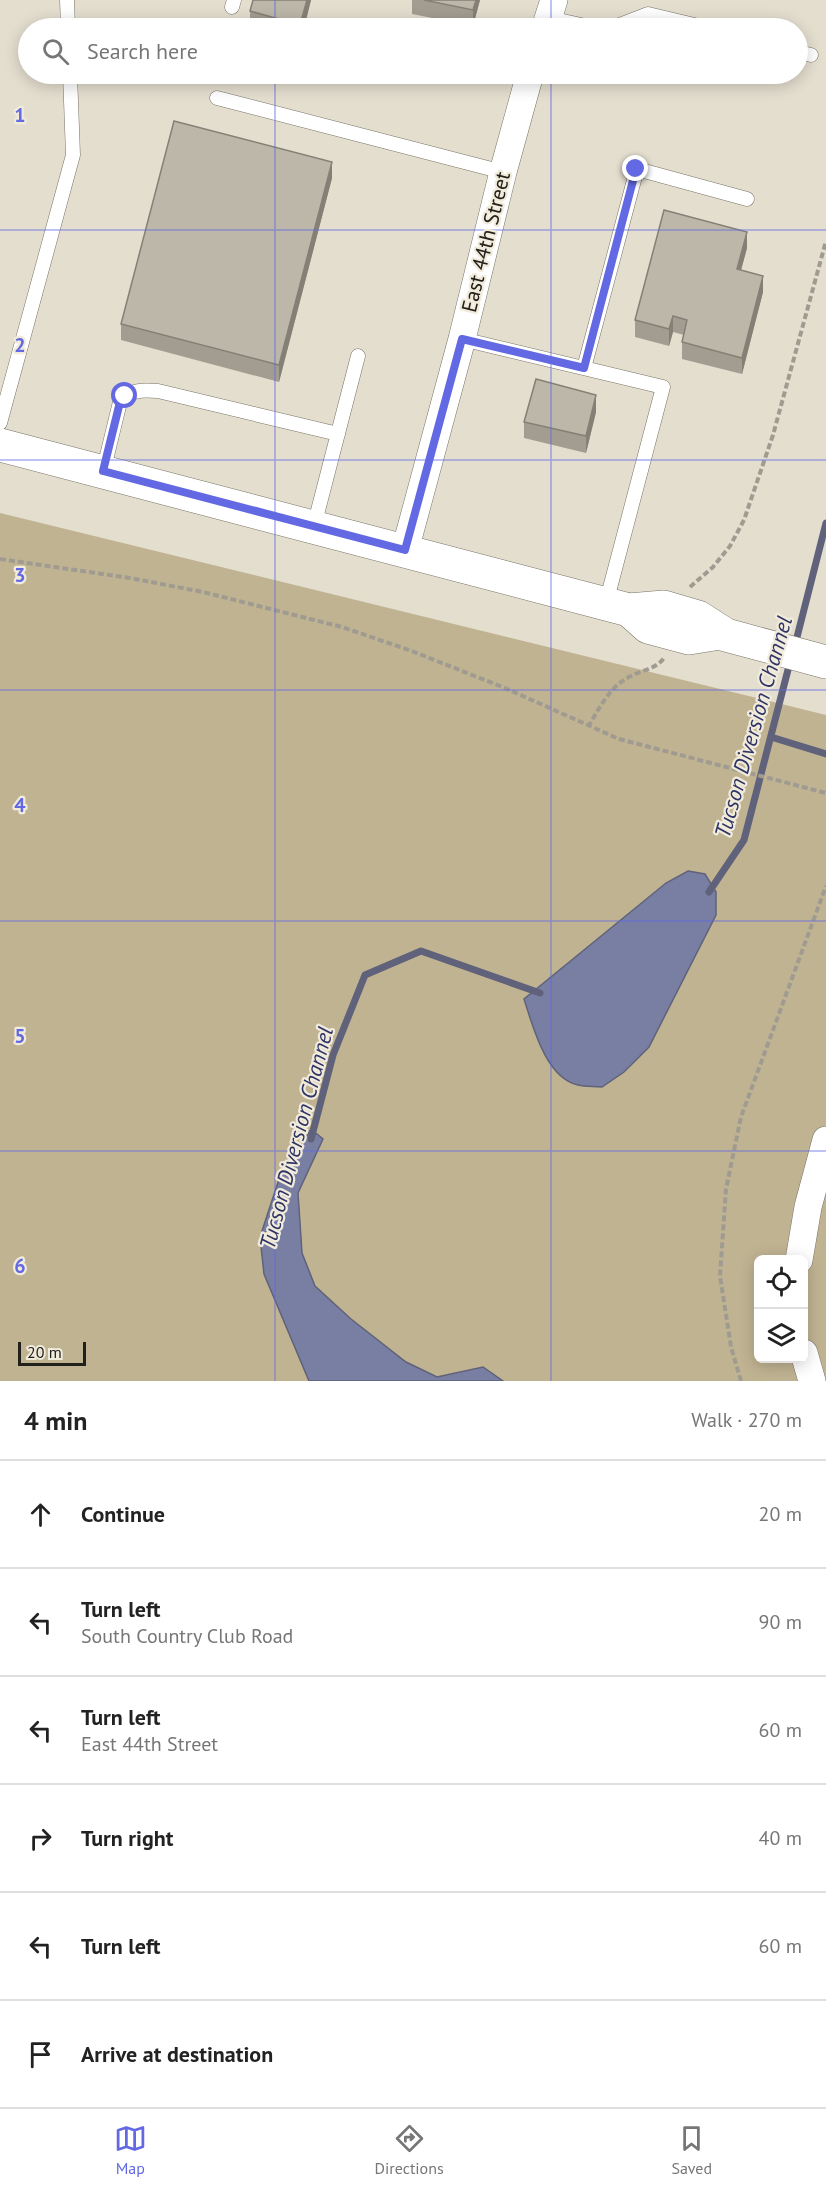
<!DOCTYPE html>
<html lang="en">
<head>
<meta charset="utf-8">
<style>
  body { margin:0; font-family:"PT Sans",sans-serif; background:#f2f2f2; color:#222 }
  .controls { position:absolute; right:18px; bottom:18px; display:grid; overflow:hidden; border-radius:9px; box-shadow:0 3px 15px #0003 }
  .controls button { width:54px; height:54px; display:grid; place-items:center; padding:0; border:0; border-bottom:2px solid #e0e0e0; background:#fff; color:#222; font:30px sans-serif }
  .scale { position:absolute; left:18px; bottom:15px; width:68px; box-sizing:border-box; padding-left:6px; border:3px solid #22201b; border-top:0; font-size:16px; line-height:21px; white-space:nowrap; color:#22201b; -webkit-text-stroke:4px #f1ebdc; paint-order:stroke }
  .stop { position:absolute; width:18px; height:18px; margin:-14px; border:4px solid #6369e2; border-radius:50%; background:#fff }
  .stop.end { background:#6369e2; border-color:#fff; box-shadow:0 2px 6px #0008 }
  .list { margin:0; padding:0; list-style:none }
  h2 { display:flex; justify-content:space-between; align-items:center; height:78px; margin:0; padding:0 24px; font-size:26px }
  h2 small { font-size:20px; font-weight:400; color:#767676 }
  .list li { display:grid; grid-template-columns:39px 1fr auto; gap:18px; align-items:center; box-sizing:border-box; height:108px; padding:0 24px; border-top:2px solid #e0e0e0 }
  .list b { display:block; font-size:22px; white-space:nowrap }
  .list p { margin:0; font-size:20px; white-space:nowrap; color:#767676 }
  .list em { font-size:20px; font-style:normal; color:#767676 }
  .icon { flex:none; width:33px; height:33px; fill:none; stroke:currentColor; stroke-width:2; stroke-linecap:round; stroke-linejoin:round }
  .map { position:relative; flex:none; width:826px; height:1381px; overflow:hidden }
  .search { position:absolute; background:#fff; box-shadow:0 3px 15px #0003; left:18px; right:18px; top:18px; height:66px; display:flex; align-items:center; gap:15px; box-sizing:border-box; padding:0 21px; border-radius:33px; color:#767676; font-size:22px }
  .sheet { height:726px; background:#fff }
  nav { display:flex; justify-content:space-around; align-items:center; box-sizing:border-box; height:84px; border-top:2px solid #e0e0e0; background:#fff; font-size:16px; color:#767676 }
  nav a { display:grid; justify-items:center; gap:3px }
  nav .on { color:#6369e2 }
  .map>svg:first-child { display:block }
  .green { fill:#c0b392; fill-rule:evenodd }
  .water { fill:#797fa3; stroke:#5f627a; stroke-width:1.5 }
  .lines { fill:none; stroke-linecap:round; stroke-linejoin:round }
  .stream { stroke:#5f627a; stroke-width:7 }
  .lane-casing { stroke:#797466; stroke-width:15 }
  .street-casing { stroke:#797466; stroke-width:28 }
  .secondary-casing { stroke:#797466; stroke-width:34 }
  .path { stroke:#a09b90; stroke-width:4; stroke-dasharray:6 3; stroke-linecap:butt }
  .lane { stroke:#fff; stroke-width:14 }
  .street { stroke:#fff; stroke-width:27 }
  .secondary { stroke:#fff; stroke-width:33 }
  .wall { fill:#a29d90 }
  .shaded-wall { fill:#848076 }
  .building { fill:#bcb7a8; stroke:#848076; stroke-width:1.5 }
  .route { stroke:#6369e2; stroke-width:8 }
  .grid { fill:none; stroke:#6369e2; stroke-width:1.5; stroke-opacity:0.55 }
  .labels { text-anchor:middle; stroke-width:4.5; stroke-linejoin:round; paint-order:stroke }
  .street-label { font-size:21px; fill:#22201b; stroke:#f1ebdc }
  .water-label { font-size:22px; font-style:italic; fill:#2f3465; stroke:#f1ebdc }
  .grid-label { font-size:20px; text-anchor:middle; font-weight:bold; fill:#6369e2; stroke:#f1ebdc; stroke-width:4.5; stroke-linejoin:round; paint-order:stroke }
</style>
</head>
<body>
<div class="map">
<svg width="826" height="1381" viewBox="0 0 826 1381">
  <rect width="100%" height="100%" fill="#e4decf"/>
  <path class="green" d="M0,513l826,202v666h-826zM758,1260h46v98h-46z"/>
  <path class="water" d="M688,871l17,3 11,18v23l-67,132 -25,25 -22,15c-8,-1 -16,0 -24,-2 -32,-7 -45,-58 -54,-86l142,-116z
    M311,1129l12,10 -25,54 4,60 13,33 36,33 55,43 31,15 46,-10 20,14h-194l-45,-107 -4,-37 21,-64z"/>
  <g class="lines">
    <path class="stream" d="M795,645l31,-122
      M771,737l55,17
      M709,892l35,-52 46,-178
      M311,1139l22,-84 32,-80 56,-24 119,42"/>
    <g class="lane-casing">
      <path id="lane" d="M67,0l1,28
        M232,7l2,-7
        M549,18l46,10
        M612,28l36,-14 59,14
        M798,52l13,3
        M217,98l286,74
        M462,339l201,48 -57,216
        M584,368l53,-199 110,30
        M0,423l73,-268 -3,-81
        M103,472l17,-70c10,-13 23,-12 38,-11l180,43
        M314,526l44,-170"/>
    </g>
    <g class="street-casing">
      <path id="street" d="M545,28l9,-28
        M405,550l57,-211 41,-167 27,-98
        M799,1260l9,-53 18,-67
        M804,1353l8,28"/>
    </g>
    <g class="secondary-casing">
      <path id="secondary" d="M0,445l629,165 35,-3 34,10 28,18 100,27
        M629,610l19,17 41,11 31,-5"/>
    </g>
    <path class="path" d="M0,559l130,19 73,14 139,35 67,23 96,38 114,51 207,54
      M690,587l23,-20 17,-21 14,-26 29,-85 53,-194
      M588,727c12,-20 22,-41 43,-51 11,-6 25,-7 33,-18
      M741,1381l-10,-34 -11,-71 6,-87 15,-72 85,-231"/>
    <use href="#lane" class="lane"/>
    <use href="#street" class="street"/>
    <use href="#secondary" class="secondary"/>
  </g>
  <path class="wall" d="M253,0h58l-7,28h-54v-17z
    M412,0h68l-7,26 -61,-12z
    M332,178l-53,204 -158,-42v-16z
    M747,248l-6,22 22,22 -21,82 -60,-15v-17l2,-7 -11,-3 -4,14 -34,-9v-17z
    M596,412l-10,41 -62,-15v-16z"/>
  <path class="shaded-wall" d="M307,0h4l-7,28h-4v-3z
    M476,0h4l-7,26v-16z
    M332,162v16l-53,204v-17z
    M747,232v16l-10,37v-16z
    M763,276v16l-21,82v-16z
    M673,316v16l-4,14v-17z
    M596,395v17l-10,41v-17z"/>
  <path class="building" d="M253,0h54l-7,25 -50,-14z
    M424,0h52l-3,10z
    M174,121l158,41 -53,203 -158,-41z
    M664,210l83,22 -10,37 26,7 -21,82 -60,-16 5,-22 -14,-4 -4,13 -34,-9z
    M536,379l60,16 -10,41 -62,-14z"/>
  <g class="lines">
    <path class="route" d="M125,396l-5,6 -17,69 302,79 57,-211 122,29 52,-199"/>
  </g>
  <path class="grid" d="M275,0v28M551,0v28M275,74v1307M551,74v1307M0,230h826M0,460h826M0,690h826M0,921h826M0,1151h826"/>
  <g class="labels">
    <g class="street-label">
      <text transform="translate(486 242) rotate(-76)" y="7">East 44th Street</text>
    </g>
    <g class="water-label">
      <text transform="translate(753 727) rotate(-74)" y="8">Tucson Diversion Channel</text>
      <text transform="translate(296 1138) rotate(-75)" y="8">Tucson Diversion Channel</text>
    </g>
  </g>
  <g class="grid-label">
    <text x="20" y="122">1</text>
    <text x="20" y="352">2</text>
    <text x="20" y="582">3</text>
    <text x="20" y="812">4</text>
    <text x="20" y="1043">5</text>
    <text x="20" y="1273">6</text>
  </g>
</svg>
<div class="controls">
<button><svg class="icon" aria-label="locate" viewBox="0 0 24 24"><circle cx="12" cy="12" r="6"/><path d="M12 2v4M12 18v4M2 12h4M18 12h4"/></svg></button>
<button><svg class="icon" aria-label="layers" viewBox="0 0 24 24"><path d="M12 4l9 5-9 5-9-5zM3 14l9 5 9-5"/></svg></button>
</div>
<div class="scale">20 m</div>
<div class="stop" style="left:125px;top:396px"></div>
<div class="stop end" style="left:636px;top:169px"></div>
<div class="search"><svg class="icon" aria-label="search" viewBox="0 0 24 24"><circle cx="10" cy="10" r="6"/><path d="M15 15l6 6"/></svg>Search here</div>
</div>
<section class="sheet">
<h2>4 min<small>Walk · 270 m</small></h2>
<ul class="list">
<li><svg class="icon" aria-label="ahead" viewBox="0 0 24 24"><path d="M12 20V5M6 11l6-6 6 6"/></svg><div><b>Continue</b></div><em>20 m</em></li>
<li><svg class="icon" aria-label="left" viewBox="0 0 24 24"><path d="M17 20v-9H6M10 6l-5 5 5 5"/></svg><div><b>Turn left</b><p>South Country Club Road</p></div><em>90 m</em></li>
<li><svg class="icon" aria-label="left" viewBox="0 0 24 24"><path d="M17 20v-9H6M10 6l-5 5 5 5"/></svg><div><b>Turn left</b><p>East 44th Street</p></div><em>60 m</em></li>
<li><svg class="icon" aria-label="right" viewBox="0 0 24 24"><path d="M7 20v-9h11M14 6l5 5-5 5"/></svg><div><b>Turn right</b></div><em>40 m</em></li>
<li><svg class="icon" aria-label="left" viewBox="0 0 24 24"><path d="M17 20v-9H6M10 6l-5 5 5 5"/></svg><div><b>Turn left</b></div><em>60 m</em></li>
<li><svg class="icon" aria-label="arrive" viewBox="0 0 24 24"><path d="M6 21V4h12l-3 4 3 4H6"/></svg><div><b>Arrive at destination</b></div></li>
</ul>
</section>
<nav>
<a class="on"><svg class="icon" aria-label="map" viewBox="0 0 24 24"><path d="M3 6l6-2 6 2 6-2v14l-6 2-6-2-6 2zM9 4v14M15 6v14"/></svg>Map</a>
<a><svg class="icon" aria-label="directions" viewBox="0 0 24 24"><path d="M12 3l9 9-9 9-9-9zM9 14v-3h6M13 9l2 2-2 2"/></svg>Directions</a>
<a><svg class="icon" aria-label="saved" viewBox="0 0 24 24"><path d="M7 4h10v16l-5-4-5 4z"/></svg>Saved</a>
</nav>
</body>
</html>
